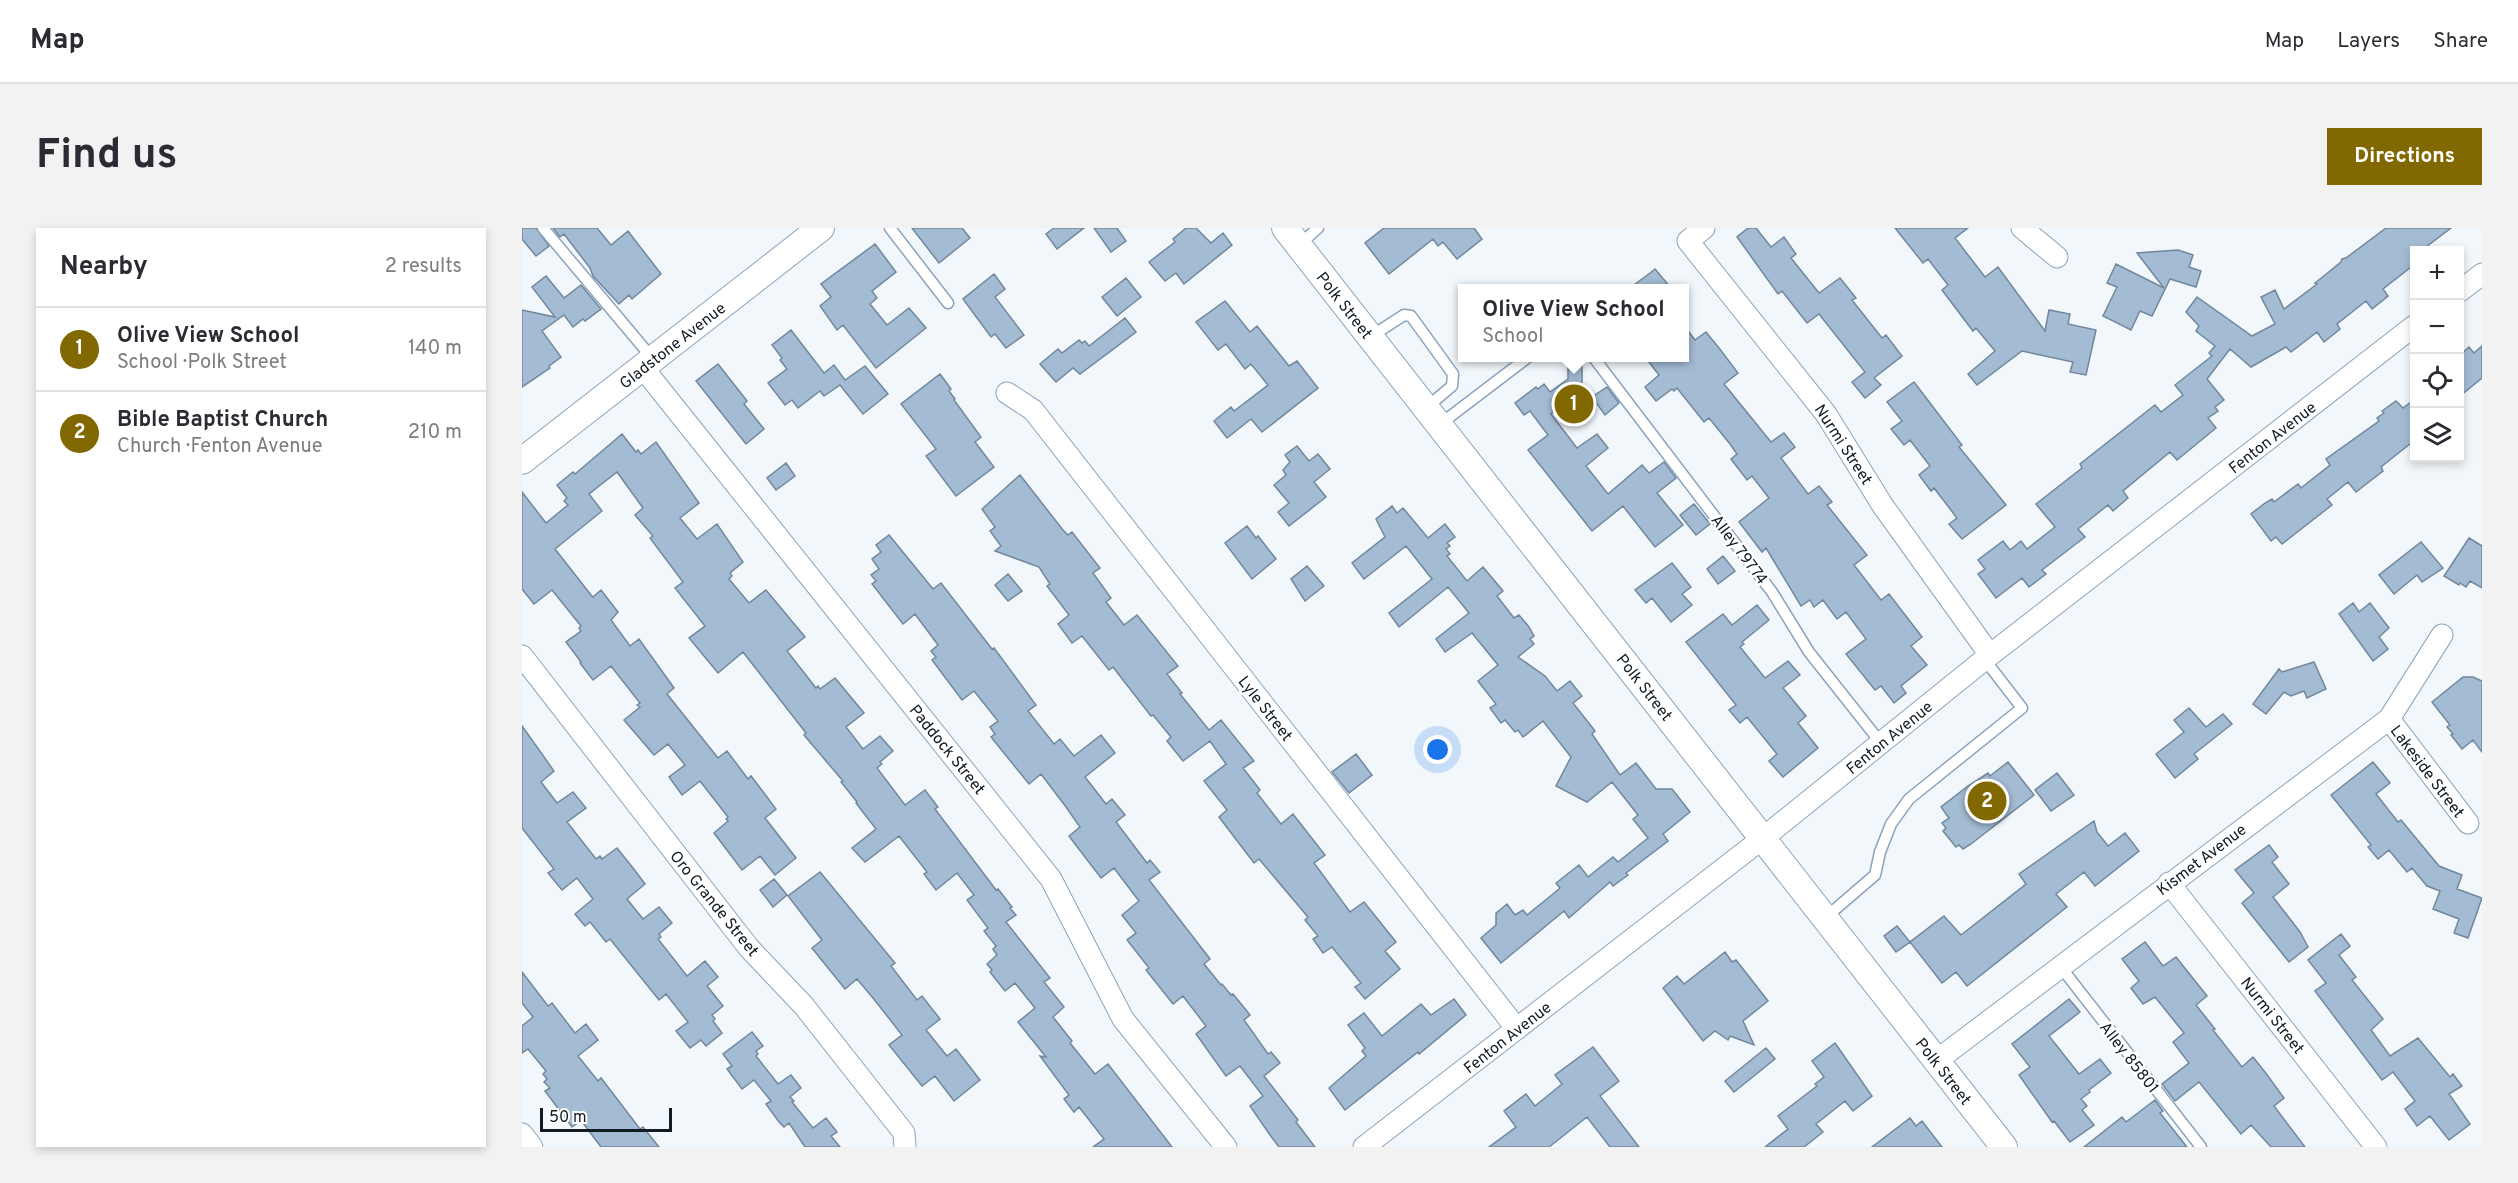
<!DOCTYPE html>
<html lang="en">
<head>
<meta charset="utf-8">
<style>
  body { margin:0; font-family:Overpass,sans-serif; background:#f2f2f3; color:#2b2b33 }
  .controls { position:absolute; right:18px; top:18px; display:grid; overflow:hidden; border-radius:0px; box-shadow:0 3px 9px #0003 }
  .controls button { width:54px; height:54px; display:grid; place-items:center; padding:0; border:0; border-bottom:2px solid #e1e1e2; background:#fff; color:#2b2b33; font:30px sans-serif }
  .scale { position:absolute; left:18px; bottom:15px; width:132px; box-sizing:border-box; padding-left:6px; border:3px solid #121b24; border-top:0; font-size:16px; line-height:21px; white-space:nowrap; color:#121b24; -webkit-text-stroke:4px #fff; paint-order:stroke }
  .you { position:absolute; left:916px; top:522px; width:21px; height:21px; margin:-15px; border:4px solid #fff; border-radius:50%; background:#1a73e8; box-shadow:0 0 0 9px #1a73e833 }
  .badge { display:grid; place-items:center; width:39px; height:39px; border-radius:50%; background:#826800; color:#fff; font-size:20px; font-weight:700 }
  .pin { position:absolute; translate:-50% -50%; border:3px solid #fff; box-shadow:0 2px 6px #0006 }
  .popup { position:absolute; left:936px; top:56px; width:231px; height:78px; box-sizing:border-box; display:grid; place-content:center; border-radius:0px; background:#fff; filter:drop-shadow(0 2px 4px #0005); font-size:20px; white-space:nowrap; color:#7c7c81 }
  .popup b { font-size:22px; color:#2b2b33 }
  .popup::after { content:''; position:absolute; left:50%; top:100%; margin-left:-12px; border:12px solid transparent; border-top-color:#fff }
  .list { margin:0; padding:0; list-style:none }
  h2 { display:flex; justify-content:space-between; align-items:center; height:78px; margin:0; padding:0 24px; font-size:26px }
  h2 small { font-size:20px; font-weight:400; color:#7c7c81 }
  .list li { display:grid; grid-template-columns:39px 1fr auto; gap:18px; align-items:center; box-sizing:border-box; height:84px; padding:0 24px; border-top:2px solid #e1e1e2 }
  .list b { display:block; font-size:22px; white-space:nowrap }
  .list p { margin:0; font-size:20px; white-space:nowrap; color:#7c7c81 }
  .list em { font-size:20px; font-style:normal; color:#7c7c81 }
  .icon { flex:none; width:33px; height:33px; fill:none; stroke:currentColor; stroke-width:2; stroke-linecap:round; stroke-linejoin:round }
  .map { position:relative; flex:none; width:1960px; height:919px; overflow:hidden; border-radius:0px }
  header { display:flex; align-items:center; gap:36px; box-sizing:border-box; height:84px; padding:0 30px; background:#fff; border-bottom:2px solid #e1e1e2 }
  header strong { font-size:28px }
  nav { display:flex; gap:33px; margin-inline-start:auto; font-size:21px }
  .intro { display:flex; align-items:center; justify-content:space-between; box-sizing:border-box; height:144px; padding:0 36px }
  h1 { margin:0; font-size:42px }
  .button { padding:15px 27px; border-radius:0px; background:#826800; color:#fff; font-size:21px; font-weight:700 }
  main { display:flex; gap:36px; padding:0 36px }
  aside { flex:1; background:#fff; border-radius:0px; box-shadow:0 3px 9px #0003 }
  .map>svg:first-child { display:block }
  .building { fill:#a4bcd3; stroke:#70879c; stroke-width:1.5 }
  .lines { fill:none; stroke-linecap:round; stroke-linejoin:round }
  .service-casing { stroke:#8ca4bb; stroke-width:13 }
  .minor-casing { stroke:#8ca4bb; stroke-width:23 }
  .tertiary-casing { stroke:#8ca4bb; stroke-width:28 }
  .service { stroke:#fff; stroke-width:10 }
  .minor { stroke:#fff; stroke-width:21 }
  .tertiary { stroke:#fff; stroke-width:26 }
  .labels { text-anchor:middle; stroke-width:5; stroke-linejoin:round; paint-order:stroke }
  .street-label { font-size:16px; fill:#121b24; stroke:#fff }
</style>
</head>
<body>
<header>
<strong>Map</strong>
<nav><a>Map</a><a>Layers</a><a>Share</a></nav>
</header>
<div class="intro"><h1>Find us</h1><a class="button">Directions</a></div>
<main>
<aside>
<h2>Nearby<small>2 results</small></h2>
<ul class="list">
<li><span class="badge">1</span><div><b>Olive View School</b><p>School · Polk Street</p></div><em>140 m</em></li>
<li><span class="badge">2</span><div><b>Bible Baptist Church</b><p>Church · Fenton Avenue</p></div><em>210 m</em></li>
</ul>
</aside>
<div class="map">
<svg width="1960" height="919" viewBox="0 0 1960 919">
  <rect width="100%" height="100%" fill="#f2f7fc"/>
  <path class="building" d="M0,0h14l13,18 -13,10 -14,-17z
    M31,0h44l14,17 17,-14 33,43 -29,25 -3,-4 -10,9 -26,-28 -3,-8 -26,-34 -4,3z
    M390,0h50l8,10 -31,25z
    M532,0h30l-27,21 -11,-15z
    M572,0h23l9,13 -15,11z
    M664,0h10l15,15 12,-10 9,12 -48,39 -8,-11 -11,8 -16,-19 26,-20 -2,-3z
    M862,0h90l8,11 -25,20 -14,-17 -5,4 -5,-7 -44,35 -24,-31z
    M1226,0h8l15,19 13,-10 12,17 -5,4 28,35 21,-15 16,20 -4,2 30,38 4,-3 16,21 -28,22 7,7 -16,13 -13,-16 13,-10 -46,-58 -12,9 -25,-32 -4,3 -41,-57z
    M1373,0h73l-13,10 30,39 13,-10 47,64 4,-21 21,4 -2,10 28,6 -10,45 -16,-3 3,-10 -51,-11 -45,34 -9,-11 27,-23 -19,-23 -3,3 -31,-41 6,-5 -20,-26 -5,4z
    M1864,0h65l-29,22h-7v14l-32,25 5,7 -16,13 -6,-8 -29,23 3,5 -16,13 -7,-10 -26,20 -5,-5 -35,20 -21,-18 -23,30 17,21 -9,7 3,4 -10,7 8,10 -39,32 -7,-8 -47,39 5,7 -15,13 -5,-6 -30,24 7,8 -43,33 4,4 -17,13 -7,-9 -26,20 -18,-24 7,-5 -7,-9 25,-19 7,9 11,-9 6,8 28,-22 -19,-23 46,-36 -2,-4 75,-59 6,7 22,-17 -8,-10 37,-29 -3,-3 6,-7 -19,-15 3,-5 -13,-14 11,-15 55,39 23,-12 -14,-27 14,-7 9,19 33,-25 -2,-1 26,-21 1,-3 4,-1z
    M353,16l21,28 -24,19 5,7 -7,6 17,21 22,-17 17,20 -50,40 -33,-43 -6,5 -17,-24 11,-9 -10,-13z
    M1656,22l15,5 -4,12 12,4 -5,16 -26,-8 -18,37 -12,-5 -9,19 -28,-14 14,-29 -10,-4 9,-19 48,24 -27,-35z
    M1133,41l16,19h-41l20,-15z
    M472,46l11,15 -10,8 29,38 -18,13 -11,-14 -4,3 -28,-38z
    M24,48l18,22 17,-13 20,24 -16,12 -2,-2 -10,8 -9,-12 -22,16 19,26 -12,9 1,2 -28,19v-77l33,7 -23,-30z
    M604,50l15,19 -24,19 -15,-19z
    M703,73l25,31 7,-6 32,40 8,-5 21,27 -56,44 -11,-13 -24,19 -13,-17 17,-14 3,4 34,-26 -17,-21 -6,5 -19,-25 -8,6 -22,-28z
    M603,90l11,14 -56,42 -7,-6 -17,14 -16,-18 18,-15 4,4 17,-13 3,3 3,-2 4,5z
    M1163,99l10,13 11,-8 13,16 19,25 -14,11 47,58 13,-9 11,14 -14,11 27,36 11,-8 13,16 -5,3 40,50 -13,10 27,35 8,-6 33,43 -11,9 16,19 -26,21 5,7 -12,10 -13,-17 -6,4 -29,-36 20,-15 -20,-27 -9,7 -14,-19 -9,7 -4,-7 -9,6 -35,-58 -4,4 -23,-30 30,-24 -17,-22 -5,4 -16,-21 6,-5 -7,-10 -21,-26 -5,4 -27,-34 -3,3 -2,-2 -16,12 -11,-14 14,-12 -14,-18h40z
    M269,102l33,43 10,-8 11,15 20,-14 23,28 -25,20 -23,-29 -16,11 -4,-5 -22,17 -6,-8 -7,5 -17,-22 19,-14 -7,-9 2,-2 -10,-13z
    M1960,118v32l-22,18v-41l9,-8 5,6z
    M1046,132h14v31l-31,23 26,34 20,-14 11,14 -22,18 22,28 34,-29 7,8 15,-11 12,16 -19,15 26,32 -28,22 -32,-41 -31,25 -64,-81 20,-15 -18,-24 -6,4 -9,-12 21,-16 2,2 6,-5 6,8 18,-13z
    M196,136l29,37 -3,3 20,25 -18,15 -50,-63z
    M418,146l11,15 -2,2 6,8 -1,1 27,37 -6,5 19,25 -38,29 -30,-40 10,-7 -35,-45z
    M1392,154l48,63 -3,2 47,58 -44,34 -13,-15 8,-6 -23,-30 -3,3 -12,-16 11,-9 -20,-26 -6,5 -13,-16 11,-8 -15,-19z
    M1085,159l12,16 -14,12 -13,-18z
    M1893,171v41l-34,27 2,4 -27,21 -8,-10 -21,17 5,6 -50,39 -6,-7 -5,4 -20,-27 14,-11 7,-4 2,3 24,-18 3,4 29,-23 -4,-6 53,-38 -2,-3 7,-5 -2,-2 14,-10 7,7z
    M100,206l14,18 2,-2 3,4 15,-12 43,61 -19,15 17,21 20,-15 26,38 -13,11 2,3 -3,3 20,24 17,-13 39,47 -18,14 29,37 2,-2 2,3 15,-11 29,35 -18,14 17,22 17,-13 13,15 -13,11 2,2 -5,4 28,37 20,-15 13,17 -3,2 61,81 2,-1 14,18 -2,1 6,7 -10,7 44,56 -6,4 20,25 -11,10 19,24 -2,2 25,31 13,-10 64,83h-79l11,-8 -25,-32 -5,5 -10,-13 5,-4 -29,-39 6,1 -28,-35 17,-14 -20,-25 -10,8 -15,-19 2,-2 -5,-6 10,-9 -4,-6 3,-3 -12,-15 4,-3 -21,-28 7,-5 -17,-22 -21,17 -12,-16 3,-2 -28,-36 -34,26 -13,-14 24,-19 -20,-26 1,-1 -16,-20 2,-1 -39,-46 2,-2 -63,-81 -25,21 -29,-35 16,-12 -30,-38 8,-6 -33,-44 3,-2 -18,-21 8,-7 -26,-36 -28,22 13,17 -47,38 36,46 2,2 8,-7 17,22 -7,8 19,26 9,-7 35,49 -7,6 51,64 9,-7 21,28 3,-3 13,17 12,16 -11,9 31,40 -21,17 -15,-19 -18,14 -28,-37 14,-12 -2,-2 2,-2 -28,-36 -18,14 -13,-18 16,-12 -17,-21 -14,11 -30,-35 16,-13 -3,-2 3,-2 -29,-37 -18,14 -13,-17 1,-1 -15,-20 15,-11 -2,-3 2,-2 -29,-36 -18,14 -12,-15v-97l24,31 22,-18 -4,-4 3,-3 -10,-13 16,-13 2,2z
    M775,218l12,15 9,-7 12,15 -16,13 12,15 -37,29 -11,-14 11,-9 -15,-18 12,-10 -3,-5 7,-8 -5,-7z
    M264,235l9,13 -19,14 -9,-12z
    M498,247l43,55 5,5 4,-3 28,36 -7,5 18,25 -5,4 18,23 13,-10 41,51 -11,8 15,19 -2,1 29,36 12,-10 33,41 -11,7 17,22 -3,3 24,31 12,-10 32,41 -11,8 36,49 14,-10 32,40 -11,9 15,18 -35,30 -10,-12 6,-4 -29,-36 -9,6 -10,-14 5,-3 -13,-16 3,-3 -49,-58 -5,4 -35,-46 8,-7 -23,-29 22,-17 -16,-23 -27,20 -16,-20 4,-4 -18,-22 -2,1 -38,-49 -4,3 -27,-34 -10,7 -14,-19 11,-9 -22,-29 3,-2 -11,-17 -44,-16 6,-5 -11,-15 5,-4 -13,-18z
    M1172,276l16,20 -14,11 -16,-20z
    M870,278l5,7 6,-5 25,30 17,-14 10,13 -8,6 3,3 -4,3 4,5 -3,2 20,25 16,-14 20,24 -6,5 17,22 5,-3 10,12 5,9 -4,3 4,5 -16,13 27,19 12,15 13,-10 12,15 -9,7 22,28 -3,3 28,41 16,-12 20,26h16l18,23 -27,22 5,7 -42,32 2,2 -15,11 -3,-4 -41,36 -5,-7 -63,52 -20,-25 15,-13v-12l11,-9 8,11 8,-5 4,5 26,-21 7,-6 -4,-5 23,-18 9,12 25,-20 5,5 30,-24 -15,-19 5,-4 -26,-33 -25,20 -31,-16 15,-29 -28,-36 -20,16 -5,-7 -3,2 -10,-12 -4,3 -11,-15 6,-4 -18,-23 20,-16 -26,-32 -27,19 -9,-13 33,-26 -21,-26 -49,40 -10,-14 43,-34 -26,-33 -42,33 -12,-16 33,-26 -9,-18z
    M725,298l9,12 2,-2 18,23 -24,20 -27,-36z
    M367,307l44,54 8,-6 51,66 2,-1 42,57 -8,6 26,33 6,-5 14,17 27,-21 14,18 -30,24 21,27 6,-5 13,16 -9,7 31,41 3,-3 10,12 -11,8 61,79 -6,5 17,21 1,-1 9,11 2,-1 17,21 -6,5 24,34 3,-2 9,11 -16,13 34,44 -2,2 19,25h-36l-9,-12 -20,-29 13,-10 -23,-30 -14,10 -30,-42 10,-8 -23,-30 -10,8 -27,-34 3,-2 -22,-28 9,-7 -14,-18 17,-14 -25,-33 -13,10 -32,-42 11,-9 -14,-20 -25,-33 -12,10 -38,-47 4,-3 -5,-7 8,-6 -24,-30 -12,9 -30,-40 4,-3 -5,-6 7,-6 -23,-31 -12,10 -31,-40 4,-3 -5,-6 8,-6 -7,-10 9,-7 -5,-7z
    M1947,310l13,8v42l-12,-7 -4,6 -6,-4 -1,2 -15,-9z
    M1899,314l22,26 -21,14 -5,-7 -23,19 -15,-19z
    M1201,328l12,15 -17,13 -11,-15z
    M1150,335l19,24 -9,7 10,11 -21,17 -19,-24 -6,5 -11,-13z
    M785,338l17,20 -19,15 -14,-22z
    M486,346l14,17 -14,10 -13,-16z
    M1831,375l6,9 11,-9 19,25 -10,9 9,12 -15,12 -34,-47z
    M1235,377l12,15 -27,22 2,2 -4,3 25,31 23,-17 12,14 -17,13 23,28 -8,7 20,25 -35,29 -14,-16 8,-7 -30,-37 -7,6 -11,-13 7,-5 -50,-63 37,-28 9,11z
    M1792,434l12,27 -19,9 -3,-7 -13,5 -7,-4 -18,22 -13,-10 26,-35 3,3z
    M1941,449h10l9,4v71l-9,-12 -11,9 -11,-14 2,-1 -6,-7 3,-2 -18,-23z
    M1667,480l17,19 17,-13 9,10 -38,30 4,5 -23,19 -19,-24 28,-22 -10,-12z
    M0,498l32,45 -13,11 16,21 16,-11 13,16 -19,14 29,37 4,-3 2,3 15,-11 16,20 12,16 -18,15 16,20 16,-12 13,16 -13,11 2,3 -3,2 29,37 18,-15 13,16 -11,9 16,20 -11,9 3,4 -2,2 9,12 -16,13 -5,-6 -11,8 -14,-17 12,-9 -22,-28 -7,6 -49,-61 -4,3 -16,-20 -5,4 -10,-12 18,-15 -16,-21 -15,12 -14,-17 6,-4 -32,-41z
    M834,526l16,21 -23,18 -17,-21z
    M1486,534l26,33 -63,49 -8,5 -4,-4 -3,2 -13,-16 3,-3 -4,-5 7,-5 -8,-11 27,-21 20,-13 2,3z
    M1851,534l17,21 -14,11 22,28 3,-2 38,46 23,9 -5,14 25,9 -14,40 -14,-5 5,-14 -26,-10 7,-18 -13,-5 -15,-18 -5,4 -18,-22 -11,9 -10,-12 3,-2 -40,-50z
    M1535,545l17,22 -23,16 -16,-21z
    M1572,593l3,11 11,14 17,-13 14,18 -44,35 -11,-14 -28,22 11,13 -100,79 -11,-14 -14,11 -32,-41 34,-26 17,19 65,-51 -7,-10z
    M1747,617l9,12 -6,5 17,22 -16,13 27,35 8,15 -19,15 -47,-59 12,-10 -19,-23z
    M298,644l75,91 -4,3 26,34 5,-4 18,23 -14,11 21,26 9,-7 24,31 -26,21 -19,-25 -13,10 -33,-41 13,-10 -29,-37 -16,-19 -12,10 -33,-41 10,-8 -34,-44z
    M252,651l13,16 -14,12 -13,-17z
    M1375,698l13,16 -14,10 -12,-16z
    M1819,706l9,12 -11,9 17,22 -4,3 31,39 -12,11 19,26 28,-18 32,39 3,-3 9,12 -13,8 21,30 -21,16 -19,-24 -13,10 -12,-17 10,-8 -22,-29 -11,8 -67,-89 11,-8 -18,-23z
    M1623,714l18,24 13,-9 31,39 -11,9 19,24 -2,1 29,37 11,-10 12,15 19,26 -10,8 31,41h-34l-20,-22 -10,9 -42,-52 -24,19 -13,-17 27,-21 -16,-21 11,-9 -29,-36 -12,7 -12,-16 8,-7 -17,-22z
    M1203,724l7,10 4,-2 32,41 -25,20 11,24 -24,-9 -2,4 -13,-9 -12,10 -40,-53 14,-12 7,8z
    M0,744l26,34 4,-3 23,30 11,-9 12,16 -20,16 20,25 3,-3 39,51 3,-2 16,20h-58l-18,-24 -4,-1 -7,5 -27,-36 5,-3 -6,-6 3,-3 -4,-5 3,-3 -18,-22 -6,4v-27l11,-9 -11,-14z
    M932,771l12,16 -47,39 -1,-2 -73,58 -16,-22 37,-32 -4,-5 3,-3 -17,-23 16,-12 18,23 39,-32 10,11z
    M1547,771l11,13 -31,24 30,38 21,-15 11,14 -22,17 1,2 -9,7 6,7 -5,4 12,15 -24,17 -16,-21 -2,1 -33,-47 11,-8 -18,-23z
    M230,804l11,14 -7,5 2,3 -2,2 22,28 13,-9 10,13 -11,9 4,4 -2,1 21,26 13,-10 11,14 -6,4 9,11h-35l-16,-24 -5,4 -5,-5 -13,-18 5,-3 -17,-21 -12,9 -15,-20 5,-3 -9,-12z
    M1313,815l37,53 -19,15 -8,-10 -29,23 7,8 -19,15h-39l23,-18 -10,-13 39,-30 -2,-2 9,-7 -12,-16z
    M1071,819l26,34 -19,15 39,51h-29l-23,-30 -38,30h-60l27,-20 -12,-16 22,-17 9,12 27,-22 -7,-9z
    M1244,820l9,11 -41,33 -9,-11z
    M1633,872l8,11 -3,2 27,34h-103l38,-30 4,5z
    M1388,890l6,8 6,-5 20,26h-70z"/>
  <g class="lines">
    <g class="service-casing">
      <path id="service" d="M21,0l110,131
        M368,0l58,75
        M777,17l19,-17
        M848,109l34,-22 7,1 42,58 -1,12 -25,21
        M1072,130l178,234 37,60 72,91
        M917,197l88,-67
        M1303,690l50,-43 5,-23 11,-28 18,-25 113,-91 -37,-48
        M1538,738l141,181"/>
    </g>
    <g class="minor-casing">
      <path id="minor" d="M1182,0l-16,13 138,173 57,92 107,149
        M1500,0l35,29
        M1938,63l22,-17
        M121,140l408,511 72,140 103,128
        M485,165l26,17 484,619
        M0,428l227,292 55,58 100,127 1,14
        M1867,491l79,104
        M1647,655l207,264
        M1414,833l453,-342 53,-84
        M0,906l10,13
        M842,919l399,-309 227,-183 424,-329"/>
    </g>
    <g class="tertiary-casing">
      <path id="tertiary" d="M763,0l719,919
        M0,233l299,-233"/>
    </g>
    <use href="#service" class="service"/>
    <use href="#minor" class="minor"/>
    <use href="#tertiary" class="tertiary"/>
  </g>
  <g class="labels">
    <g class="street-label">
      <text transform="translate(823 77) rotate(52)" y="6">Polk Street</text>
      <text transform="translate(150 117) rotate(-38)" y="6">Gladstone Avenue</text>
      <text transform="translate(1750 209) rotate(-38)" y="6">Fenton Avenue</text>
      <text transform="translate(1322 216) rotate(57)" y="6">Nurmi Street</text>
      <text transform="translate(1218 321) rotate(53)" y="6">Alley 79774</text>
      <text transform="translate(1123 459) rotate(52)" y="6">Polk Street</text>
      <text transform="translate(744 480) rotate(52)" y="6">Lyle Street</text>
      <text transform="translate(1367 509) rotate(-39)" y="6">Fenton Avenue</text>
      <text transform="translate(426 521) rotate(51)" y="6">Paddock Street</text>
      <text transform="translate(1906 543) rotate(53)" y="6">Lakeside Street</text>
      <text transform="translate(1679 631) rotate(-37)" y="6">Kismet Avenue</text>
      <text transform="translate(193 675) rotate(51)" y="6">Oro Grande Street</text>
      <text transform="translate(1751 787) rotate(52)" y="6">Nurmi Street</text>
      <text transform="translate(985 809) rotate(-38)" y="6">Fenton Avenue</text>
      <text transform="translate(1608 829) rotate(52)" y="6">Alley 85801</text>
      <text transform="translate(1422 843) rotate(52)" y="6">Polk Street</text>
    </g>
  </g>
</svg>
<div class="controls">
<button>+</button>
<button>−</button>
<button><svg class="icon" aria-label="locate" viewBox="0 0 24 24"><circle cx="12" cy="12" r="6"/><path d="M12 2v4M12 18v4M2 12h4M18 12h4"/></svg></button>
<button><svg class="icon" aria-label="layers" viewBox="0 0 24 24"><path d="M12 4l9 5-9 5-9-5zM3 14l9 5 9-5"/></svg></button>
</div>
<div class="scale">50 m</div>
<div class="you"></div>
<div class="pin badge" style="left:1052px;top:176px">1</div>
<div class="popup"><b>Olive View School</b>School</div>
<div class="pin badge" style="left:1465px;top:573px">2</div>
</div>
</main>
</body>
</html>
